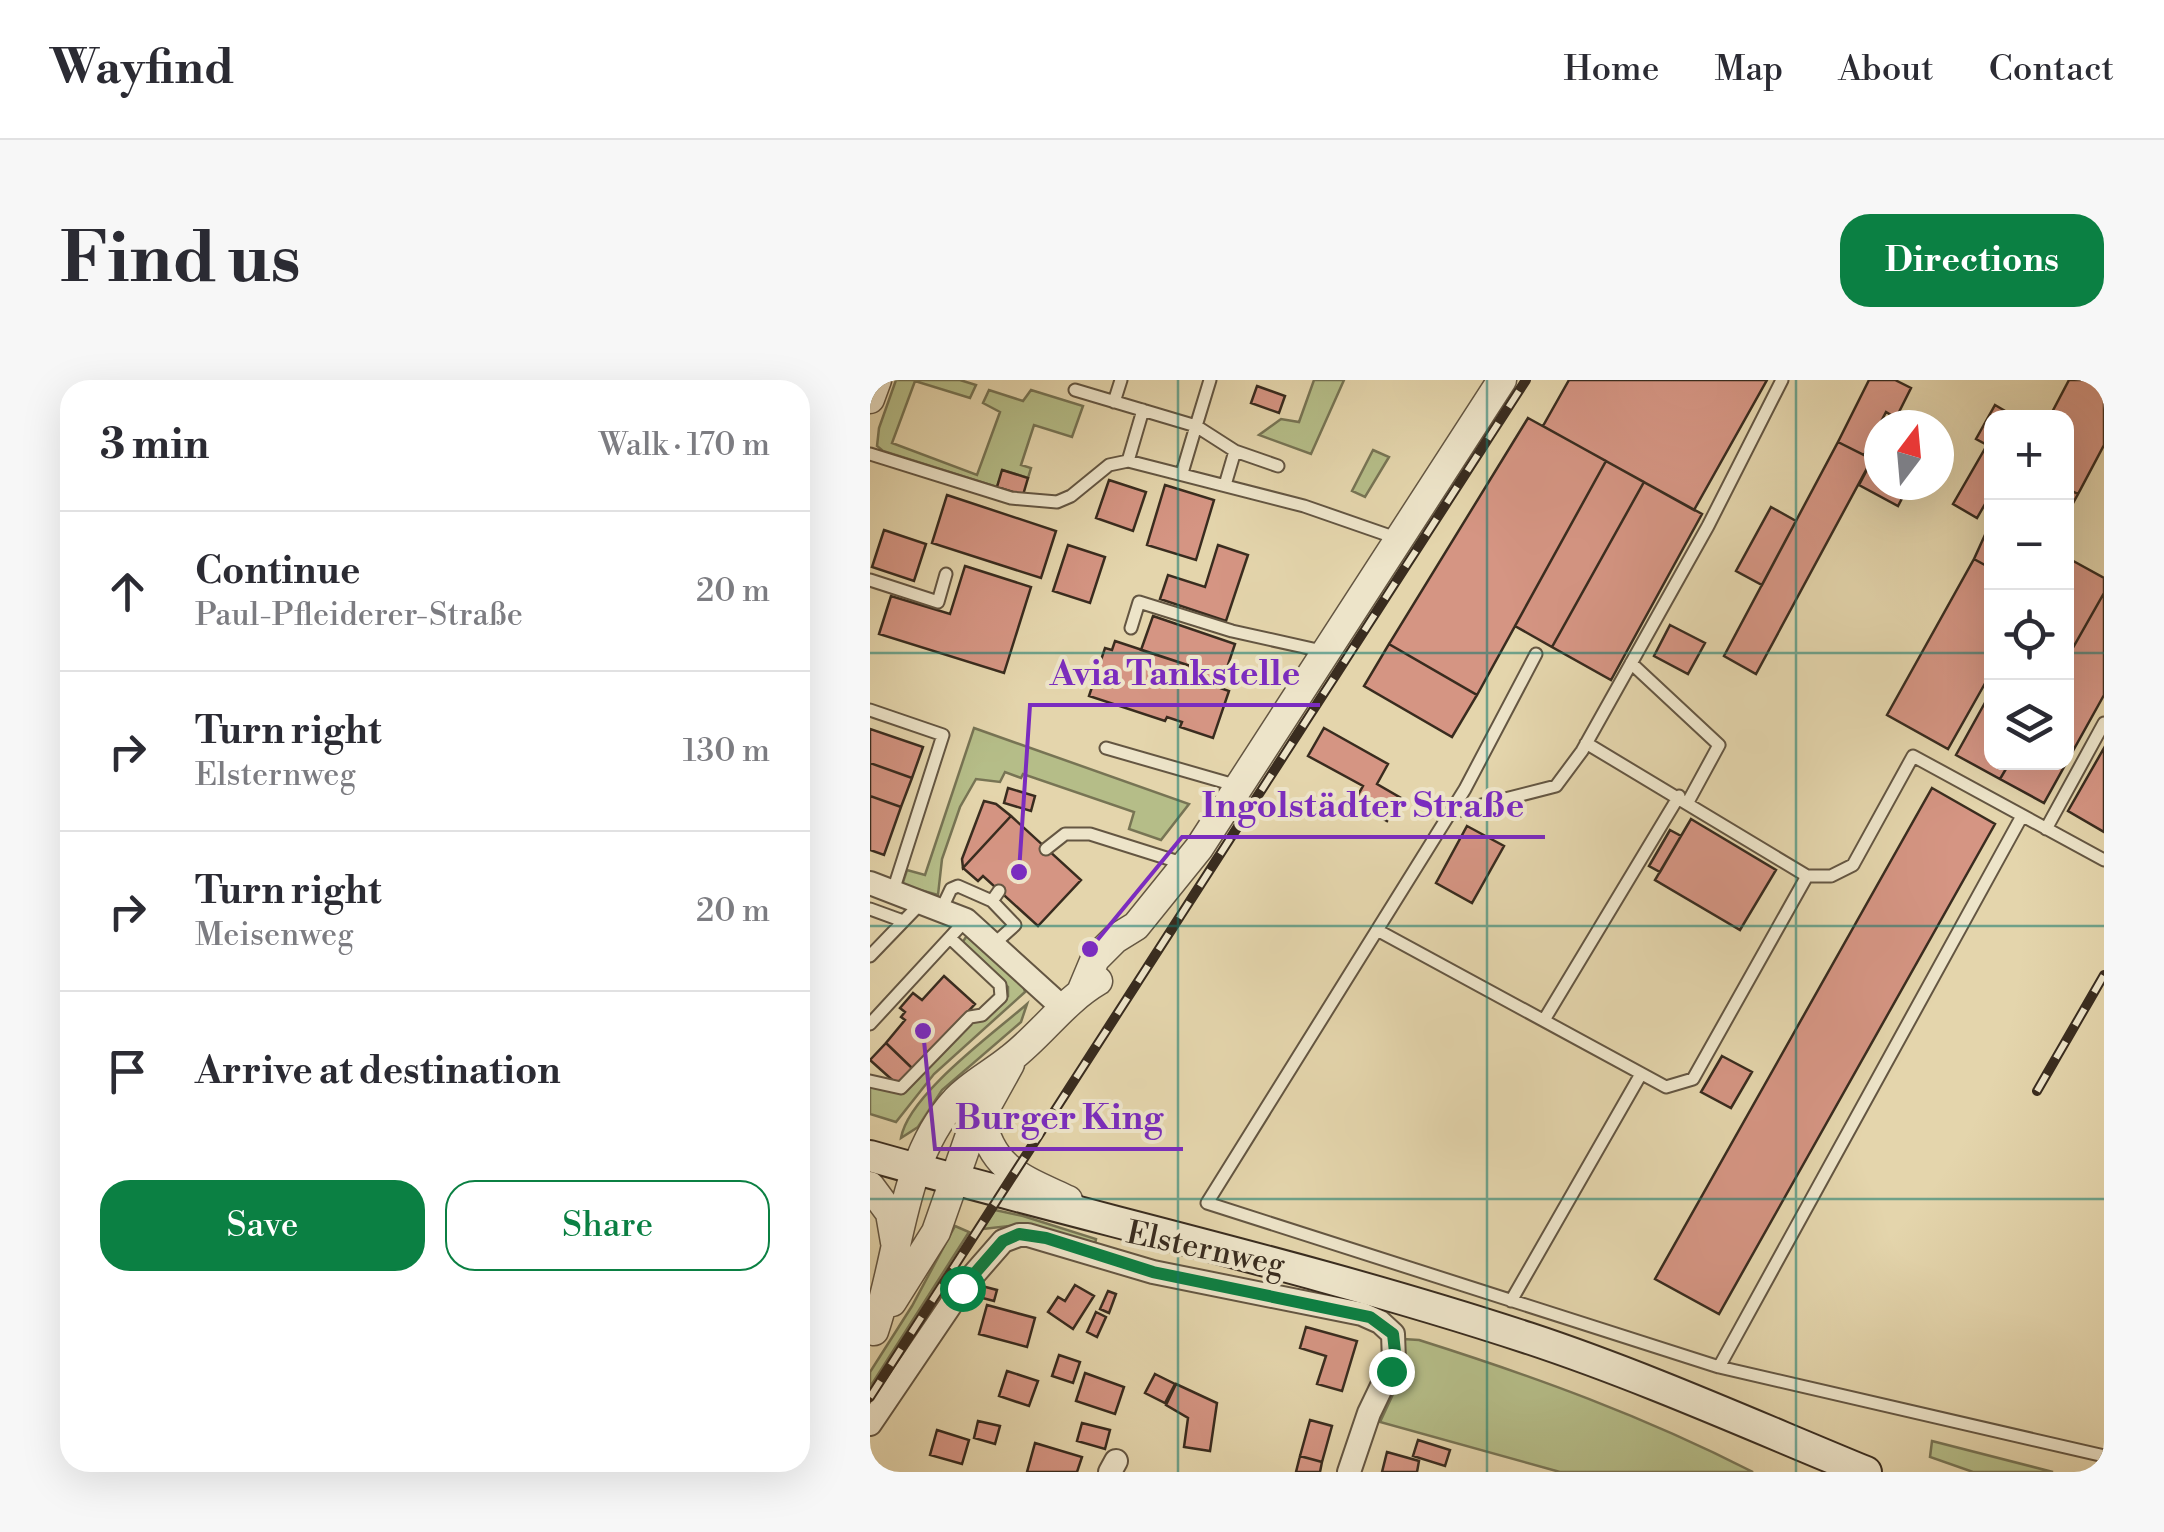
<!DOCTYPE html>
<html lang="en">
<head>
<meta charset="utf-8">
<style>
  body { margin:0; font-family:"Libre Bodoni",serif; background:#f7f7f7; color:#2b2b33 }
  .controls { position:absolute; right:30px; top:30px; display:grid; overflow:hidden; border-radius:20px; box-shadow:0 10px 40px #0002 }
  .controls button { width:90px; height:90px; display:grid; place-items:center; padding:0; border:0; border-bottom:2px solid #e1e1e2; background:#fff; color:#2b2b33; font:50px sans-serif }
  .compass { position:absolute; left:994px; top:30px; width:90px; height:90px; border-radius:50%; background:#fff; box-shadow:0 10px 40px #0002; rotate:16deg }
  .stop { position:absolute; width:30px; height:30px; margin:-22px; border:8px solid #0b8043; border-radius:50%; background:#fff }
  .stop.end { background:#0b8043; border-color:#fff; box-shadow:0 2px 10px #0008 }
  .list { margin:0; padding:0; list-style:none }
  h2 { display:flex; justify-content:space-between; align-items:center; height:130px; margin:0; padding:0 40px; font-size:42px }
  h2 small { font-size:32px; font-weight:400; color:#7c7c81 }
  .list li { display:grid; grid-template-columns:65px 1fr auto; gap:30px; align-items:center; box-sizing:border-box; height:160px; padding:0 40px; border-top:2px solid #e1e1e2 }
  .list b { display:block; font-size:38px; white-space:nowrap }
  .list p { margin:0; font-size:32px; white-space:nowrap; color:#7c7c81 }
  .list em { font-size:32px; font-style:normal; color:#7c7c81 }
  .actions { display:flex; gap:20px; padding:30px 40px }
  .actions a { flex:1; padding:22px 0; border:2px solid #0b8043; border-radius:30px; text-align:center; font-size:35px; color:#0b8043 }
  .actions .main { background:#0b8043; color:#fff }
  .icon { flex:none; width:55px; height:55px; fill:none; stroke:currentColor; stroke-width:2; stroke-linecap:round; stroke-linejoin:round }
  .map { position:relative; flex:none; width:1234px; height:1092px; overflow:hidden; border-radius:30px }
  header { display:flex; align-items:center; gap:60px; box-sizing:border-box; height:140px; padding:0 50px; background:#fff; border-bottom:2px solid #e1e1e2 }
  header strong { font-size:48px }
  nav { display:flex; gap:55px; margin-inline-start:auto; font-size:35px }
  .intro { display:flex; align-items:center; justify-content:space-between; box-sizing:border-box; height:240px; padding:0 60px }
  h1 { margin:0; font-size:70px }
  .button { padding:25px 45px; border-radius:30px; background:#0b8043; color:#fff; font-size:35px; font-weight:700 }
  main { display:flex; gap:60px; padding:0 60px }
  aside { flex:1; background:#fff; border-radius:30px; box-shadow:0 10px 40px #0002 }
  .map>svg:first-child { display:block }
  .green { fill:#b5bd88; stroke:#777454; stroke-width:2.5 }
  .building { fill:#d59583; stroke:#392c1f; stroke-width:2.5 }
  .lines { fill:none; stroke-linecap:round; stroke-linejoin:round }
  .service-casing { stroke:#645642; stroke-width:15 }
  .minor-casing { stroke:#645642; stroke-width:26 }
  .tertiary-casing { stroke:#645642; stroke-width:31 }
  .secondary-casing { stroke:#392c1f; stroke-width:34 }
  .service { stroke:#ede4c9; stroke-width:11 }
  .minor { stroke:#ede4c9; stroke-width:22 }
  .tertiary { stroke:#ede4c9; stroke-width:28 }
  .secondary { stroke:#ede4c9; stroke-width:30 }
  .rail-casing { stroke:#392c1f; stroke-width:10 }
  .rail { stroke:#ede4c9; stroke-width:6; stroke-dasharray:19; stroke-linecap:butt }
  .route { stroke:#0b8043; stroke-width:12 }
  .grid { fill:none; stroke:#0f766e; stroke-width:2.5; stroke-opacity:0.55 }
  .labels { text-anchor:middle; stroke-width:8; stroke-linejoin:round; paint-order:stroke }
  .street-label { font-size:32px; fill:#392c1f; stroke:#ede4c9 }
  .leader { fill:none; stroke:#7b2cbf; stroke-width:4 }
  .callout-dot { fill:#7b2cbf; stroke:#ede4c9; stroke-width:4 }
  .callout-label { font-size:35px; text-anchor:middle; font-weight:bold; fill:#7b2cbf; stroke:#ede4c9; stroke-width:8; stroke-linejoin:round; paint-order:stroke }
</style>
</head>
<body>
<header>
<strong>Wayfind</strong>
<nav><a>Home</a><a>Map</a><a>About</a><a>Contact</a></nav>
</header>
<div class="intro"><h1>Find us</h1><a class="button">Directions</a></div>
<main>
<aside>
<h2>3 min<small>Walk · 170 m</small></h2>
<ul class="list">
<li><svg class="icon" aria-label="ahead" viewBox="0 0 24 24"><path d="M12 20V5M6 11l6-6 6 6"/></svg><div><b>Continue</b><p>Paul-Pfleiderer-Straße</p></div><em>20 m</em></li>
<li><svg class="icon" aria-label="right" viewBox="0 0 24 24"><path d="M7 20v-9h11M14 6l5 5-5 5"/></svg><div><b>Turn right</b><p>Elsternweg</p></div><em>130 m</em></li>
<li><svg class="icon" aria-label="right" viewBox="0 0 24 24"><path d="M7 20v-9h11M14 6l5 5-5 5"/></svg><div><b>Turn right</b><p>Meisenweg</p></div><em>20 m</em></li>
<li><svg class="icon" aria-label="arrive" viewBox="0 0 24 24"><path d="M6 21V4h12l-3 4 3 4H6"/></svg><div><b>Arrive at destination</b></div></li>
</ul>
<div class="actions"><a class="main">Save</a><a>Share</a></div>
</aside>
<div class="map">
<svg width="1234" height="1092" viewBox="0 0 1234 1092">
  <rect width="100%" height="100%" fill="#e4d5ac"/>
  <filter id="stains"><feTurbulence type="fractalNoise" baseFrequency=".002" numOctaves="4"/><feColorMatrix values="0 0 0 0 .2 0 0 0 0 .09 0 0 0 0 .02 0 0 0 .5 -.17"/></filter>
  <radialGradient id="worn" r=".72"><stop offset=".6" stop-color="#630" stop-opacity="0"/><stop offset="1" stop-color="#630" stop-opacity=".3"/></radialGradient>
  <path class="green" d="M26,0h64l16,5 -6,13 -55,-17 -23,62 85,32 23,-63 -17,-9 6,-13 34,11 8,-11 52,16 -11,31 -38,-12 -13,40 10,3 -3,10 -25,-8 -6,17 -114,-36 -6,-5 2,-18z
    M444,0h30l-33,74 -52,-19 22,-16 18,3z
    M503,70l16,7 -24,40 -13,-6z
    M104,348l215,76 -28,36 -32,-11 5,-17 -111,-38 -2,4 -16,-6 -5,10 -24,-3 -16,28 -18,52 -4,36 -36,-10 5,-15 18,5z
    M98,554l55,51 2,7 -91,82 -38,48 -26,-8v-28l35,6 68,-70 35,-26v-9l-46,-44z
    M157,624l-6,18 -79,68 -24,37 -17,11c7,-43 93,-105 126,-134z
    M125,830l28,6 73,23 -2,10 -68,-25 -43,5z
    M85,846l14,6 -99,155v-15l42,-66z
    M533,959l16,1c117,37 224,76 334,132h-193l-180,-50 21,-45z
    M1062,1061l121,31h-80l-43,-15z"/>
  <path class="building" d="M699,0h198l-73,130 -151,-84z
    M999,0h26l16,8 -15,30 -10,-6 -22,43 -26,-13z
    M1199,0h35v65l-26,49 -12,-6v-70h-17z
    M387,6l28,10 -6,17 -28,-10z
    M1125,25l22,13h-25v74l-15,26 -24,-14 34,-59 -11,-6z
    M658,38l78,43 -129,234 -88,-51z
    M968,62l34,17 -116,215 -32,-18z
    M1009,67v38h30l-11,21 -39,-21z
    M736,81l38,21 -92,165 -37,-21z
    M132,90l26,8 -5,17 -26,-8z
    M239,100l37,12 -13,39 -37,-13z
    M774,102l58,32 -91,166 -59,-33z
    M295,105l49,15 -18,60 -49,-15z
    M1196,108l12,6 -12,22z
    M77,115l109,36 -15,47 -109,-35z
    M901,127l25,14 -34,64 -26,-14z
    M1119,146l3,1v42l-18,-10z
    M14,150l42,14 -12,37 -42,-14z
    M198,165l37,12 -15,46 -37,-12z
    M348,165l30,10 -22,66 -66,-22 8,-24 37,12z
    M1196,177l38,21v15l-38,67z
    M1104,179l18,10v102l-44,78 -61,-34z
    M95,186l66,21 -27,86 -125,-39 12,-38 59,18z
    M1234,213v102l-60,108 -44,-24 10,-17h56v-102z
    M283,236l82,28 -11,33 -83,-27z
    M800,245l35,18 -17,31 -34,-18z
    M245,261l109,36 -4,11 9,3 -16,47 -33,-11 2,-5 -15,-5 -2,4 -76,-25 16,-48 7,2z
    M519,264l88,51 -25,42 -88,-51z
    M1122,310v72h18l-10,17 -44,-24z
    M454,348l64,36 -11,20 24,14 -14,23 -33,-19 9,-16 -55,-30z
    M0,349l53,18 -11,31 -42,-15z
    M1234,368v84l-36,-21z
    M0,383l42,15 -11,29 -31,-11z
    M138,408l27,8 -4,15 -27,-8z
    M1062,408l63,36 -276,490 -64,-35z
    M0,416l31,11 -17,48 -14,-5z
    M114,421l12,3 15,12 -48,52 -1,-9z
    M141,436l70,64 -43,46 -55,-50 -5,5 -15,-13z
    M821,439l85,51 -36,60 -85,-50z
    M597,446l37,20 -32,57 -36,-20z
    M800,450l11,6 -21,36 -11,-6z
    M74,596l31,28 -61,66 -28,-27 19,-23 -4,-3 4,-5 -5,-4 13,-15 9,7z
    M16,663l28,27 -15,16 -29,-26z
    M852,676l30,16 -21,36 -30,-16z
    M104,904l23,6 -3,11 -23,-6z
    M205,905l19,11 -21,33 -25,-17 10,-15 7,4z
    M238,911l8,3 -7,19 -9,-4z
    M117,925l48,13 -8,29 -48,-13z
    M226,932l10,5 -9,20 -10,-5z
    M436,947l51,14 -15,50 -25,-7 9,-28 -26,-8z
    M189,975l21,7 -7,21 -21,-7z
    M137,991l31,10 -9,25 -30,-10z
    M215,993l39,14 -9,27 -39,-13z
    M285,994l20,10 -10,19 -20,-10z
    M306,1004l41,19 -7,48 -26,-4 4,-29 -22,-13z
    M440,1040l22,6 -10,36 -22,-6z
    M108,1041l22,5 -5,18 -21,-6z
    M212,1043l28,7 -5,19 -28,-8z
    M67,1050l32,10 -7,24 -32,-9z
    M548,1060l32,10 -5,16 -32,-10z
    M165,1063l47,14 -5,15h-50z
    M517,1072l32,9 -2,11h-35z
    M430,1076l22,6 -2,10h-24z"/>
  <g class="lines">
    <g class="service-casing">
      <path id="service" d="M205,10l121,36 14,-46
        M244,22l7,-22
        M0,74l141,44 46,4 14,-6 38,-31 19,-4 176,45 95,33
        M258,81l15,-51
        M312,93l14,-47 39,25 43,15
        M355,105l10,-34
        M0,200l68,22 8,-28
        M261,248l8,-26 93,29 90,20
        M666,274l-71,135 -258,414 512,164 385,89
        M761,283l88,82 -31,57
        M0,330l73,25 -50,156
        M716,363l221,133h24l22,-11 60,-109 191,104
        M236,368l132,38
        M580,433l106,-27 26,-35 126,-225 74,-146
        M1176,449l58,-106
        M176,469l19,-15h25l92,29
        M72,528l9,-19 7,-3 34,15
        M0,529l33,12
        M507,550l289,157 27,-8 114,-203
        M125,563l20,-18 -23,-24 7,-10
        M0,576l53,-55
        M674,640l135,-224
        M0,644l96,-104
        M0,701l31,7 69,-71 12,-2 19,-18 -1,-12 -50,-47
        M641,921l130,-227
        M849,987l303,-551"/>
    </g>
    <g class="minor-casing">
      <path id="minor" d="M0,503l96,37 97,88
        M0,1044l92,-136 41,-47 16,-6h9l125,37 209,42 18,8 13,12 1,27 -25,52 -20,59
        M240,1092l6,-11"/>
    </g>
    <g class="tertiary-casing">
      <path id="tertiary" d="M0,19l7,-19
        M212,610l13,-31 20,-20 21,-13 63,-78 303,-468
        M111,736c10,54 42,63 87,84
        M0,806l20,27 5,29
        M22,922l44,-70 33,-94 41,-74
        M4,951c26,-74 27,-172 82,-231 16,-17 37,-27 55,-42 31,-24 53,-57 87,-77"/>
    </g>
    <g class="secondary-casing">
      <path id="secondary" d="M0,776c219,62 442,111 658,182 115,38 226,88 338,134"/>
    </g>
    <use href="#service" class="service"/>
    <use href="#minor" class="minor"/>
    <use href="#tertiary" class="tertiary"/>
    <use href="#secondary" class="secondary"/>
    <g class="rail-casing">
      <path id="rail" d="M1167,711l67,-116
        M0,1017l656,-1017"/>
    </g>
    <use href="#rail" class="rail"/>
  </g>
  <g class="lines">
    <path class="route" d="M92,908l41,-47 16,-7 27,4 107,34 217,45 23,17 2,18 -4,19"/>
  </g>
  <path class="grid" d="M308,0v1092M617,0v1092M926,0v1092M0,273h1122M1196,273h38M0,546h1234M0,819h1234"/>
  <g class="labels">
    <g class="street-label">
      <text transform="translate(336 868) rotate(12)" y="11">Elsternweg</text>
    </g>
  </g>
  <path class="leader" d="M149 492L160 325H450M220 569L312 457H675M53 651L65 769H313"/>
  <g class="callout-dot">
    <circle cx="149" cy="492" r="10"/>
    <circle cx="220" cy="569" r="10"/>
    <circle cx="53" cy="651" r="10"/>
  </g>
  <g class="callout-label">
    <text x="305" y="305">Avia Tankstelle</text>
    <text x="493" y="437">Ingolstädter Straße</text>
    <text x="189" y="749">Burger King</text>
  </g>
  <rect width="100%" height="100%" filter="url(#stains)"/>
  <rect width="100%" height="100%" fill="url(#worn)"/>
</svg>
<div class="controls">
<button>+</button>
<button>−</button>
<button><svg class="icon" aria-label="locate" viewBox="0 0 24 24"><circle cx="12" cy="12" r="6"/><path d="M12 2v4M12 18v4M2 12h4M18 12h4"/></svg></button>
<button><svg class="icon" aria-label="layers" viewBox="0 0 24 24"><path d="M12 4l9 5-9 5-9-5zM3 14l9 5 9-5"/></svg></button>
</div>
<svg class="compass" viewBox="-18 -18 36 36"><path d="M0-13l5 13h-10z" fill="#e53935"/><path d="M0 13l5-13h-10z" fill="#7c7c81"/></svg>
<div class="stop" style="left:92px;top:908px"></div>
<div class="stop end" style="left:521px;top:991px"></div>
</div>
</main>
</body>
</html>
